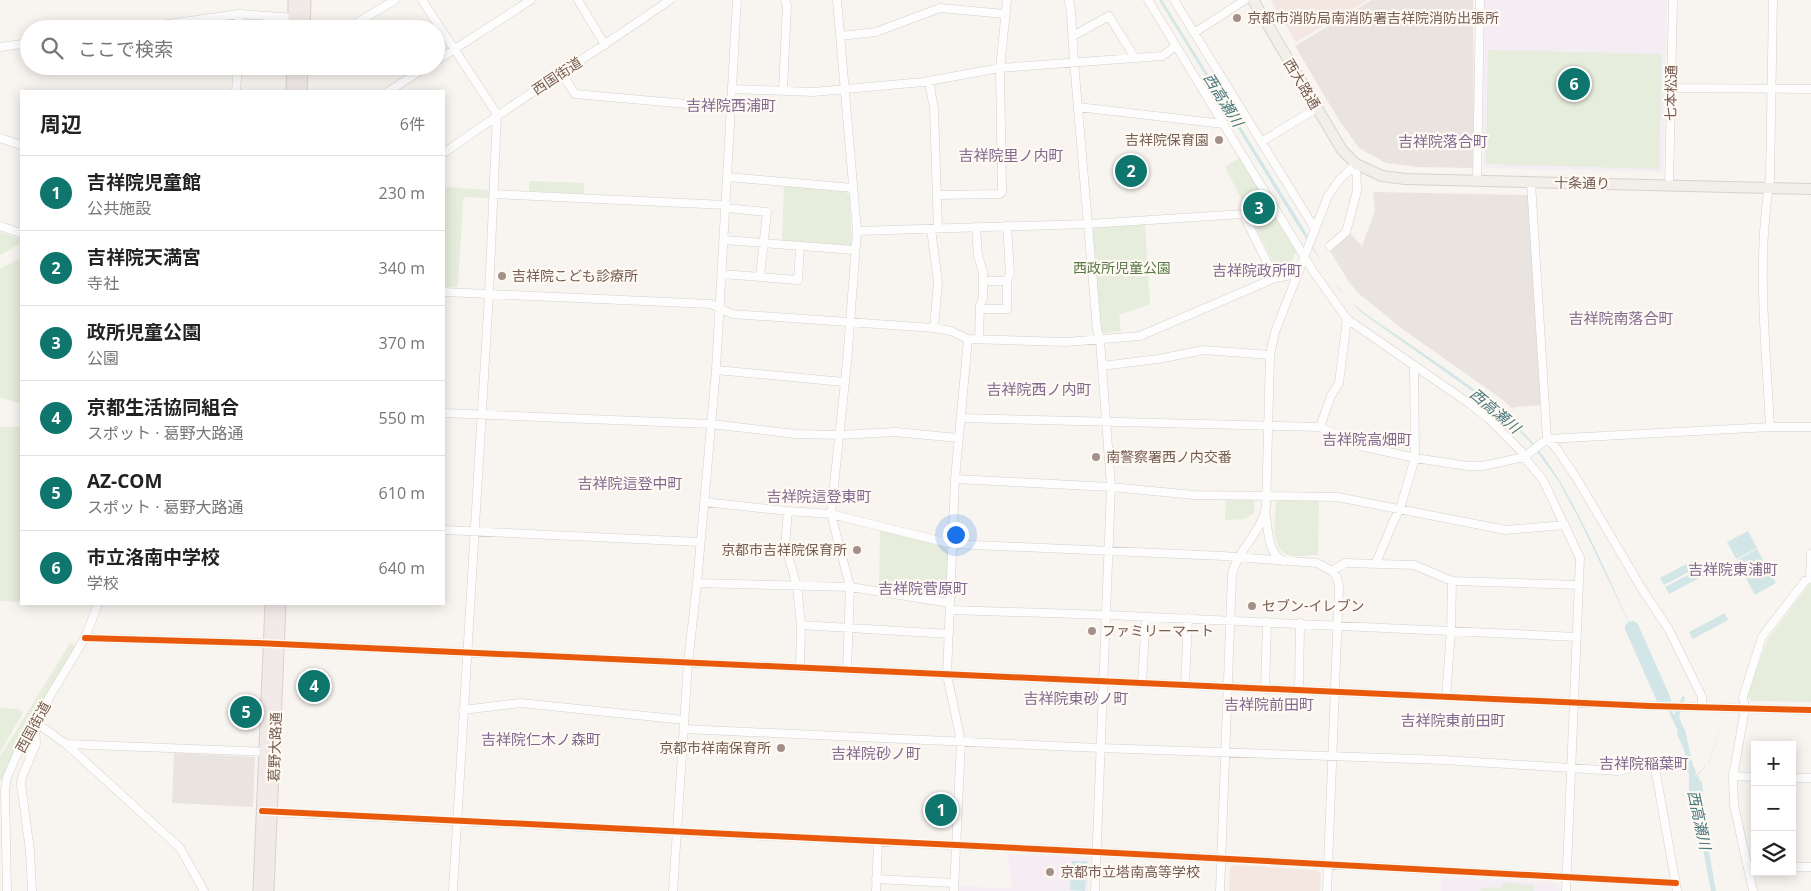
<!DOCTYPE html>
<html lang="ja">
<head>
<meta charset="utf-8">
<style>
  body { margin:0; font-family:"Open Sans","Noto Sans JP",sans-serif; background:#f6f6f6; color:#222 }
  .controls { position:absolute; right:15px; bottom:15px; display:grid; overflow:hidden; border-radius:0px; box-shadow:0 2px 12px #0003 }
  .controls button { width:45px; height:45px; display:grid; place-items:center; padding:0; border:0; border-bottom:1px solid #e0e0e0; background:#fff; color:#222; font:25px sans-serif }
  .you { position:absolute; left:955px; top:534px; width:18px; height:18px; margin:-12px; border:4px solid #fff; border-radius:50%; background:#1a73e8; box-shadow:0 0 0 8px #1a73e833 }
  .badge { display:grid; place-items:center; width:32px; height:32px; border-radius:50%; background:#0f766e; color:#fff; font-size:16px; font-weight:700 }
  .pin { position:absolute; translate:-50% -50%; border:2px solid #fff; box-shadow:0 1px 5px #0006 }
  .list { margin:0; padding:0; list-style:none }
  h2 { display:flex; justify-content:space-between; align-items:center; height:65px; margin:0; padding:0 20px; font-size:21px }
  h2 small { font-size:16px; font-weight:400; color:#767676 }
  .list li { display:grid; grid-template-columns:32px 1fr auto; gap:15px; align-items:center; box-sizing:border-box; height:75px; padding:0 20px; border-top:1px solid #e0e0e0 }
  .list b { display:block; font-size:19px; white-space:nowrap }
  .list p { margin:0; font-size:16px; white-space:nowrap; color:#767676 }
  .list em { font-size:16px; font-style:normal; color:#767676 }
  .icon { flex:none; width:28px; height:28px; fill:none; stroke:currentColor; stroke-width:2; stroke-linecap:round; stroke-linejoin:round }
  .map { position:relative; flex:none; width:1811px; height:891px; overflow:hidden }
  .search { position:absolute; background:#fff; box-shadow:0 2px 12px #0003; left:20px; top:20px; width:425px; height:55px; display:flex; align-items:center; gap:12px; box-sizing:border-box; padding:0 18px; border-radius:28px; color:#767676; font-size:19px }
  .panel { position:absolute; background:#fff; box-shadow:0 2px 12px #0003; left:20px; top:90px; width:425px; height:515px; border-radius:0px }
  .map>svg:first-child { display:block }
  .commercial { fill:#f4e7e2 }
  .industrial { fill:#eae4e0 }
  .education { fill:#f4edf4 }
  .green { fill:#e6eddc }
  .water { fill:#d2e6e8 }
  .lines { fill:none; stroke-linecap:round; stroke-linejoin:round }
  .river { stroke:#d2e6e8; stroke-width:14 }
  .minor-casing { stroke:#d5d0cb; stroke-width:9 }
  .major-casing { stroke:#d9d1cd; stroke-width:12 }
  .highway-casing { stroke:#d9d1cd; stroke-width:13 }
  .minor { stroke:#fefdfd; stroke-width:8 }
  .major { stroke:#f2eee8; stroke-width:10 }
  .highway { stroke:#f1eae8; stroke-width:11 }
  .cycleway-casing { stroke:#fef9f2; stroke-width:9 }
  .cycleway { stroke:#e8590c; stroke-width:6 }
  .poi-dot { fill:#a39189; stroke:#fef9f2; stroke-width:2 }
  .labels { text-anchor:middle; stroke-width:4.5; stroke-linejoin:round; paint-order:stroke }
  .poi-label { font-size:14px; fill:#755c51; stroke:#fef9f2; text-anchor:start }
  .street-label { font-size:14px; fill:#755c51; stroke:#fef9f2 }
  .park-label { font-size:14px; fill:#5a794a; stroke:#fef9f2 }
  .water-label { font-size:15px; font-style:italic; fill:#48787f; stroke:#fef9f2 }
  .neighbourhood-label { font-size:15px; fill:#81698f; stroke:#fef9f2 }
</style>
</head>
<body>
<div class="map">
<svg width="1811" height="891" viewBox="0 0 1811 891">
  <rect width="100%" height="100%" fill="#f8f4f0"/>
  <path class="commercial" d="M1271,0h97l-72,42z
    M1233,865l84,5 4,4 -1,17h-91l1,-23z"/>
  <path class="industrial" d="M1372,0h101l1,168 -56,-1 -32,-4 -27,-15 -20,-28 -44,-74z
    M1373,192l156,3 12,210 -26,2 -2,2 -14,-12 -94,-66 -47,-38 -9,-11 -19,-31 18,-17v-3l14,15 13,-35z
    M174,753l81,4 -2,50 -81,-4z"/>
  <path class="education" d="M1484,0h183l-4,172 -180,-4z
    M1008,854l81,4 -1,33h-129l1,-5 52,3z
    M1442,877l116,6 2,8h-119z"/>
  <path class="green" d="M1488,50l174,4 -3,115 -173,-5z
    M1241,157l56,93 -6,12 -14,7 -52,-102z
    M529,181l55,2v11l-55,-3z
    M784,185l62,7 3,3 3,49 -4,3 -66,-6z
    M446,187l44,3 -1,8 -23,-1 -3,3 -5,87 -14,-1v-97z
    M1145,225l5,79 -31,11 2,16 -16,2 -4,-2 -9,-100 4,-4z
    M0,232l21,7v4l-21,12z
    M20,258h1v146l-21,-7v-128z
    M0,427h21v175l-21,-1z
    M1226,498l28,1v14l-9,6 -20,1z
    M1279,499l40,2 -1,54c-9,0 -25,3 -32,-1 -17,-8 -10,-37 -10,-52z
    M880,530l65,16 3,6 -2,43 -5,4 -62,-11z
    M1811,582v120l-60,-1 -4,-6 21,-56z
    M70,643l5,3 -58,97 -14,37h-3v-23z
    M0,708l18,1 5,3 -23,41z
    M1504,883l29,2 1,6h-54l5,-4 15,1z"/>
  <path class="water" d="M1159,0h3l142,229c13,26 28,55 50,75 12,11 26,20 40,29 47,34 101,65 139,110 25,30 43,66 60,101 27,56 51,115 81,171l9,-20 2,3 -6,19 5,12h1l7,33 4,10 -1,4 13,-12 18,-50 -17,49 -13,14 3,-1v4l3,2 1,10 -4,3 17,96h-5l-16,-83 -6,-14v-21l-4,-7c3,-10 -3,-22 -8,-31l1,-4 -22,-46 2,-2 -79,-164 -20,-37 -29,-40 -25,-25 -30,-24 -113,-80 -23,-24 -43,-66z
    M1748,531l9,17 -21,11 -9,-17z
    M1757,549l9,16 -20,11 -9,-16z
    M1696,559l4,7 -36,19 -4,-7z
    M1767,567l9,16 -21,12 -9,-17z
    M1701,568l4,7 -36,19 -4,-7z
    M1725,613l3,7 -35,19 -4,-7z
    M1072,861h15l-2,30 -15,-1z"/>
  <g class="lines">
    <path class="river" d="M1632,628l32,72"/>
    <g class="minor-casing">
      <path id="minor" d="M422,0l75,114 -8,180 -36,597
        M578,0l27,45
        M837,0l20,231 -10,131 -16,152 19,73 -3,83
        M1069,0l2,12 3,50 23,267 3,11 11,147 -16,404
        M1148,0l165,271 34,48 123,85 18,14 33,33 3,6 19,23 37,78 -14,333
        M1174,0l141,229
        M301,26l47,2 47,-28
        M133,29l106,-15 55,4
        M238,29l1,-15
        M1194,33l51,-33
        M840,36l36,-4 64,-24 65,6
        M1073,36l36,-20 26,42
        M0,47l29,-4
        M436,61l95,-61
        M561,72l14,22 157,14
        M929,81l5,28 4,119
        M1671,88l140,1
        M733,89l80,3 110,-10 77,-14 162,-12 14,-10
        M783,90l4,-85 -2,-5
        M236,91l2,-25
        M389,91l39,-25
        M1078,107l146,17
        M0,138l21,7
        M1261,142l56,-34
        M444,153c74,-53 151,-101 226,-153
        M728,177l125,11
        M1477,181l3,-181
        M1531,182l16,257 10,10 20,30 65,110 27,41 33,67v10
        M1669,186l4,-186
        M494,194l232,11
        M937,195l63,-1 2,-2 -2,-124 7,-68
        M726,208l41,4 -7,64
        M0,226l21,7
        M976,227l2,29 5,16v27l-3,6 -1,34
        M931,229l7,53 -4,46
        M857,231l231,-7 155,-10 32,64
        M724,240l131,10
        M1330,246l16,-14 11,-41 -1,-27
        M722,274l76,6 2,-33
        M1007,281l3,-8 -3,-47
        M444,292l267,12 21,10 202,14 17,3 17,8 98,3 74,-6 135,-58 22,-4
        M980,309h27v-28h-24
        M1102,366l56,-7 46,-9 66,5
        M716,370l128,12
        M444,413l267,11 84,10 44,1 56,-3 63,6
        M961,418l359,9 41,19 54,12 53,8h15l41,-9 23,-18 223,-12h41
        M1320,427l11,-31 8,-13 8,-64
        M1770,427c-4,-82 -14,-166 0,-248l3,-179
        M955,479l156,8 83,8 143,2 169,33 59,-5
        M704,502l84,9 43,3 121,30 271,12 94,7 15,8 4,5 3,10 -12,305
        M788,511l-3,34 12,41 4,39 -1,43
        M1265,511c4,18 1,40 18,50
        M444,530l256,12
        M1376,563l18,-43 6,-11 15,-51 -1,-93
        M1332,571l13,-8 69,2 38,16 127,4
        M1810,578l1,-24
        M697,583l153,4 100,16
        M950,610l157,5 470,22
        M801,625l148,9
        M85,638l172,5 1392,63 162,4
        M1142,683l4,-66
        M1185,685l3,-67
        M1265,689l2,-67
        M1299,690l1,-67
        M1446,697l5,-67 1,-49
        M463,710l58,-7 163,17
        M35,722l31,22 114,104 24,43
        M684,729l416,19 344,12 174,11 36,-9 23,129
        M66,744l203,8
        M1733,776l22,1
        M1792,778h19
        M267,812l830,40 579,31
        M1792,867h19
        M876,879l78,4
        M7,891l-2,-100 2,-14 16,-36 62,-103 13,-34
        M32,891l-2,-40 -9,-67 1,-7 14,-33 -1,-22
        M673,891l15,-228 9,-80 19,-213 21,-370
        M876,891l2,-49
        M954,891l7,-150 -14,-66 8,-196 13,-140
        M1220,891l12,-316c5,-25 29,-42 34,-67l4,-153 5,-23 53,-136 12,-17 16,-15
        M1753,891l-19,-86 -1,-29 12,-67 -2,-12 19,-60 43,-56 6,-3"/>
    </g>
    <g class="major-casing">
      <path id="major" d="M1253,0l89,150 14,14 26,12 23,3 406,10"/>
    </g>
    <g class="highway-casing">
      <path id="highway" d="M294,0v29
        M304,29l1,-29
        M292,91l1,-25
        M301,91l1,-25
        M259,891l12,-287
        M268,891l12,-287"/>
    </g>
    <use href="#minor" class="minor"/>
    <use href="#major" class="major"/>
    <use href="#highway" class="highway"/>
    <g class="cycleway-casing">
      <path id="cycleway" d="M85,638l172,5 1392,63 162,4
        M262,811l835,41 579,31"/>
    </g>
    <use href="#cycleway" class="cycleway"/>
  </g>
  <g class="poi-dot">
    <circle cx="1237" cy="18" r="5"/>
    <circle cx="1219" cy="140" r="5"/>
    <circle cx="502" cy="276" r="5"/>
    <circle cx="1096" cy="457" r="5"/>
    <circle cx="857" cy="550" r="5"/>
    <circle cx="1252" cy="606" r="5"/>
    <circle cx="1092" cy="631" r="5"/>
    <circle cx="781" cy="748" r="5"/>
    <circle cx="1050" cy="872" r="5"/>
  </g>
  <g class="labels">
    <g class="poi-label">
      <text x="1247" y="23">京都市消防局南消防署吉祥院消防出張所</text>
      <text x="1209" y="145" text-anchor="end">吉祥院保育園</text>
      <text x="512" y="281">吉祥院こども診療所</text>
      <text x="1106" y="462">南警察署西ノ内交番</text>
      <text x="847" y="555" text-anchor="end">京都市吉祥院保育所</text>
      <text x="1262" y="611">セブン-イレブン</text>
      <text x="1102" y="636">ファミリーマート</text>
      <text x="771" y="753" text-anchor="end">京都市祥南保育所</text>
      <text x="1060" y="877">京都市立塔南高等学校</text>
    </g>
    <g class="street-label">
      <text transform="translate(557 76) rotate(-33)" y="5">西国街道</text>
      <text transform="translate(1302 84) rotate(59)" y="5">西大路通</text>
      <text transform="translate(1671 93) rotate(-89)" y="5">七本松通</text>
      <text transform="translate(1582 183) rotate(1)" y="5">十条通り</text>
      <text transform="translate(33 727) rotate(-61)" y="5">西国街道</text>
      <text transform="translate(275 747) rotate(-88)" y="5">葛野大路通</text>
    </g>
    <g class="park-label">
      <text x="1122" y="273">西政所児童公園</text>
    </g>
    <g class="water-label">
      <text transform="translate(1223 100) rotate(58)" y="5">西高瀬川</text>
      <text transform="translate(1495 411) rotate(40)" y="5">西高瀬川</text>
      <text transform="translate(1699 820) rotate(78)" y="5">西高瀬川</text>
    </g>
    <g class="neighbourhood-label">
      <text x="731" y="111">吉祥院西浦町</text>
      <text x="1443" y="147">吉祥院落合町</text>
      <text x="1011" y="161">吉祥院里ノ内町</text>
      <text x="1257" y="276">吉祥院政所町</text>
      <text x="1621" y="324">吉祥院南落合町</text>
      <text x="1039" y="395">吉祥院西ノ内町</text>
      <text x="1367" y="445">吉祥院高畑町</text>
      <text x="630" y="489">吉祥院這登中町</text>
      <text x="819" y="502">吉祥院這登東町</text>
      <text x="1733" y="575">吉祥院東浦町</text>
      <text x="923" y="594">吉祥院菅原町</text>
      <text x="1076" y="704">吉祥院東砂ノ町</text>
      <text x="1269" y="710">吉祥院前田町</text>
      <text x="1453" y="726">吉祥院東前田町</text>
      <text x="541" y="745">吉祥院仁木ノ森町</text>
      <text x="876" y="759">吉祥院砂ノ町</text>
      <text x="1644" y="769">吉祥院稲葉町</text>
    </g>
  </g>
</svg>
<div class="controls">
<button>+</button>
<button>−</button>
<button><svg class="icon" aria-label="layers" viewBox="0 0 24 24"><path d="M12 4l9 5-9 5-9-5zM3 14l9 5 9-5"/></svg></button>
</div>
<div class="you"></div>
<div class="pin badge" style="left:941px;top:810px">1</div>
<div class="pin badge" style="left:1131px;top:171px">2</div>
<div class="pin badge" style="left:1259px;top:208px">3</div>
<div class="pin badge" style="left:314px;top:686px">4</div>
<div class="pin badge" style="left:246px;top:712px">5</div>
<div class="pin badge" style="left:1574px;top:84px">6</div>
<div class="search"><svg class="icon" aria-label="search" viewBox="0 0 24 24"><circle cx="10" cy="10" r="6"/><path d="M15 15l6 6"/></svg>ここで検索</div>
<section class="panel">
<h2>周辺<small>6件</small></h2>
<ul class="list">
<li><span class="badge">1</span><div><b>吉祥院児童館</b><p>公共施設</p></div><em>230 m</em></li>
<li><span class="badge">2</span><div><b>吉祥院天満宮</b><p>寺社</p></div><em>340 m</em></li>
<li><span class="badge">3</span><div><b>政所児童公園</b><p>公園</p></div><em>370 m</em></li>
<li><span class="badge">4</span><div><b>京都生活協同組合</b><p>スポット · 葛野大路通</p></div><em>550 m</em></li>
<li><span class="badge">5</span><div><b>AZ-COM</b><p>スポット · 葛野大路通</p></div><em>610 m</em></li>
<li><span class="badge">6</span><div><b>市立洛南中学校</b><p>学校</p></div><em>640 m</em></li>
</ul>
</section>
</div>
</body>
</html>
